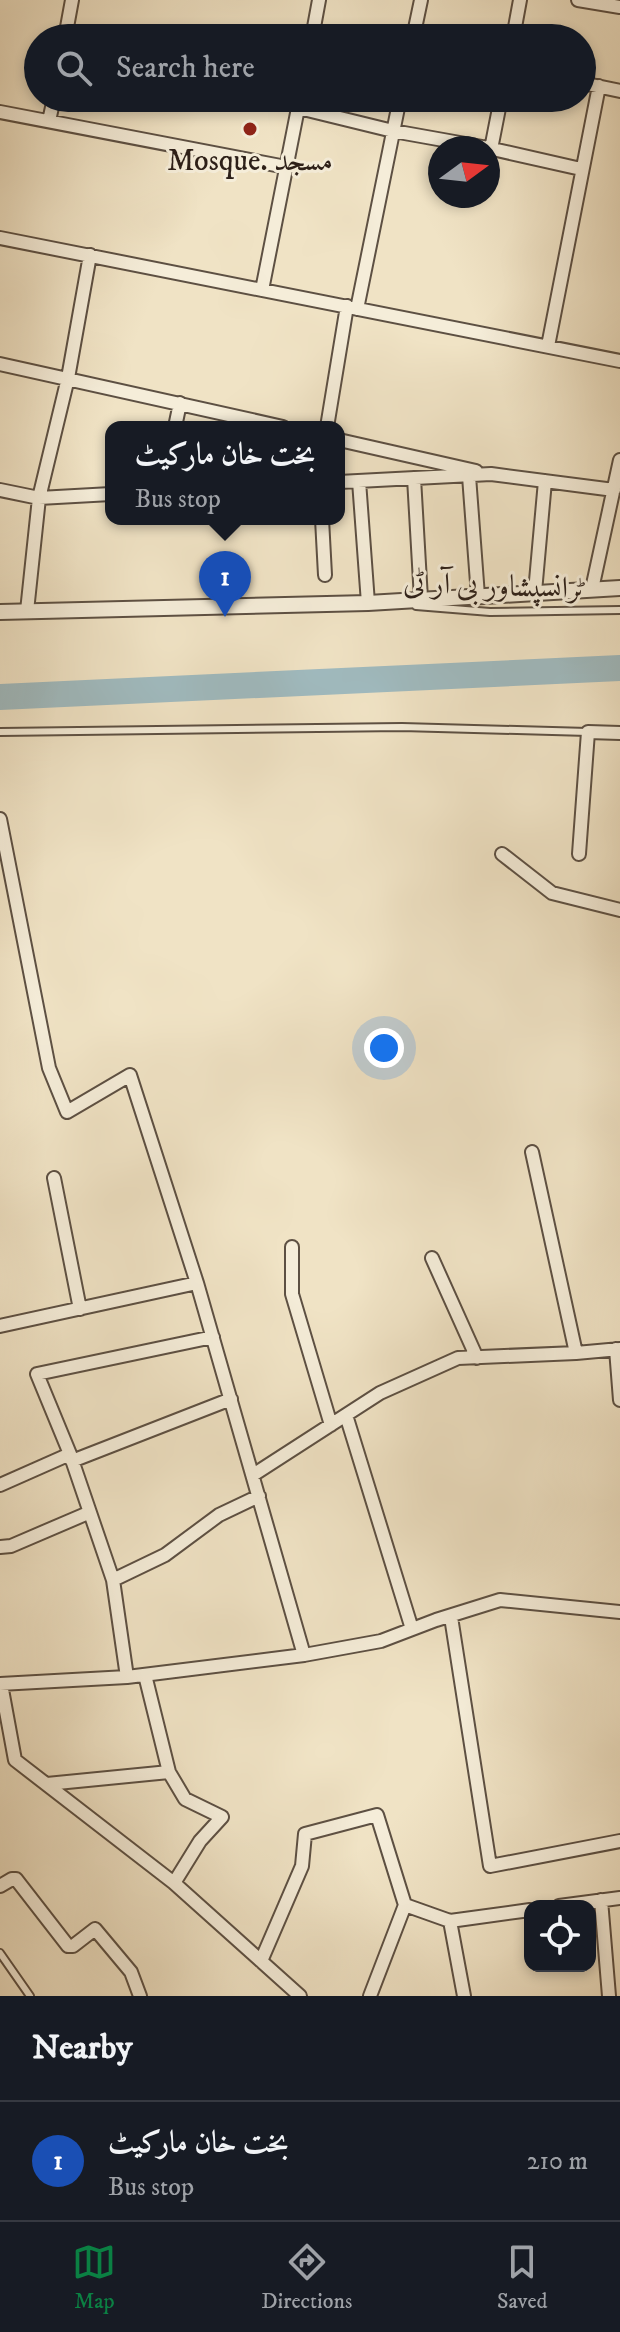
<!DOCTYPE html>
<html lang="en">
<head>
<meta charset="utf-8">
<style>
  body { margin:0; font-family:"IM FELL DW Pica",Amiri,serif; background:#20242c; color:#f1f3f6 }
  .controls { position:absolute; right:24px; bottom:24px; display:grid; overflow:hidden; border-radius:16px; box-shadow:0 4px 12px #0003 }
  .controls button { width:72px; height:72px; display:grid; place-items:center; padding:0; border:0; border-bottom:2px solid #363941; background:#171b24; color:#f1f3f6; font:40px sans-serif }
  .compass { position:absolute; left:428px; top:136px; width:72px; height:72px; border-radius:50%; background:#171b24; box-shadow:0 4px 12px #0003; rotate:75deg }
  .you { position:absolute; left:384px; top:1048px; width:28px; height:28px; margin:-20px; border:6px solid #fff; border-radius:50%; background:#1a73e8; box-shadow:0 0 0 12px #1a73e833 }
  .badge { display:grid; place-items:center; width:52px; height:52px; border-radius:50%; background:#0b8043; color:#fff; font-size:26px; font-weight:700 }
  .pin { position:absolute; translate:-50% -66px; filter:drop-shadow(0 2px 4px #0008) }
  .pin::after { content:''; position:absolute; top:42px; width:28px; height:24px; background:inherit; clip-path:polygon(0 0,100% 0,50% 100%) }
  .popup { position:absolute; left:105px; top:421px; width:240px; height:104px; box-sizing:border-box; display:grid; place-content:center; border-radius:16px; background:#171b24; filter:drop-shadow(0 2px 6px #0005); font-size:26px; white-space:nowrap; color:#9ea1a6 }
  .popup b { font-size:30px; color:#f1f3f6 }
  .popup::after { content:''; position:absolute; left:50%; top:100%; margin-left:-16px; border:16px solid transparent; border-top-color:#171b24 }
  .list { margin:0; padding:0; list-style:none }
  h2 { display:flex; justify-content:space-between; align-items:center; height:104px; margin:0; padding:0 32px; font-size:34px }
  h2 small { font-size:26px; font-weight:400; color:#9ea1a6 }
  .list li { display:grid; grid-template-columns:52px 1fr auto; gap:24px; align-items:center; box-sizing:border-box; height:120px; padding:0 32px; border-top:2px solid #363941 }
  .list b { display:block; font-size:30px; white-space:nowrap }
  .list p { margin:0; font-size:26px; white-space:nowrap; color:#9ea1a6 }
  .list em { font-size:26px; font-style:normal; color:#9ea1a6 }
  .icon { flex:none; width:44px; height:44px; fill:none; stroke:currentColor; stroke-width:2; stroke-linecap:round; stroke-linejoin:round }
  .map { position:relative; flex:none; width:620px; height:1996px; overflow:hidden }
  .search { position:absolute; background:#171b24; box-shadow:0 4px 12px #0003; left:24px; right:24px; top:24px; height:88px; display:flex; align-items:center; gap:20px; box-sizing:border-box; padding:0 28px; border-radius:44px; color:#9ea1a6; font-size:30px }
  .sheet { height:224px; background:#171b24 }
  nav { display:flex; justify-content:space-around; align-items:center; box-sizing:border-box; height:112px; border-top:2px solid #363941; background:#171b24; font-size:22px; color:#9ea1a6 }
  nav a { display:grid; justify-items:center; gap:4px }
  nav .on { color:#0b8043 }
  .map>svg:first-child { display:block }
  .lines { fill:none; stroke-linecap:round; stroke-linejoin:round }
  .river { stroke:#a0bbc0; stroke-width:26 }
  .service-casing { stroke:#5d5043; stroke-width:10 }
  .minor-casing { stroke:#5d5043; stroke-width:16 }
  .tertiary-casing { stroke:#5d5043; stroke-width:18 }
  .service { stroke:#f5edd9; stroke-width:6 }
  .minor { stroke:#f5edd9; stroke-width:12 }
  .tertiary { stroke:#f5edd9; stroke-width:14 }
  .poi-dot { fill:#8f2418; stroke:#f5edd9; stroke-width:3 }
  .labels { text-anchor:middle; stroke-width:6; stroke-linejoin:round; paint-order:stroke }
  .poi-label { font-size:30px; fill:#2c1f18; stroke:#f5edd9 }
  .street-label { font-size:30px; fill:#2c1f18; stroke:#f5edd9 }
</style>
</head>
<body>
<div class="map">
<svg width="620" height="1996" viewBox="0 0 620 1996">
  <rect width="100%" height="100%" fill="#f0e3c5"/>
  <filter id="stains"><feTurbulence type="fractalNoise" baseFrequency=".0025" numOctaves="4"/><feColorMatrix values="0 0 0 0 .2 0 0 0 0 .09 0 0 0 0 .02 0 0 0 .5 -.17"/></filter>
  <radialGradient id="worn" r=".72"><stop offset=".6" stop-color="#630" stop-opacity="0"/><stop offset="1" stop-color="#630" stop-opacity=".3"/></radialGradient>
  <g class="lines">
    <path class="river" d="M0,697l620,-29"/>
    <g class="service-casing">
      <path id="service" d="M416,606l74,6 130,-2
        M0,732l402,-5 186,5
        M0,1953l30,43"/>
    </g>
    <g class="minor-casing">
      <path id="minor" d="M578,0l42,7
        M65,38l7,-38
        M312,38l7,-38
        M413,38l8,-38
        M513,38l7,-38
        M582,83l38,8
        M299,108l94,23 95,17
        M0,112l286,55
        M49,121l5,-23
        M488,148l93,21
        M491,149l10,-51
        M0,238l620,123
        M262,290l38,-192
        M357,309l43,-211
        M548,346l51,-260
        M0,364l283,63
        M175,427l5,-24
        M327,427l20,-121
        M339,440l137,31
        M469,476l9,120
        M414,478l7,121
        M359,481l9,122
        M339,482l152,-8 123,16
        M0,490l39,8 72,-4
        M322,519l3,56
        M592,589l28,-129
        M535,592l10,-111
        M27,611l12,-113 29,-120 22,-123
        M0,819l49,249 18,44 63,-37 67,208 107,372
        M502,854l50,39 68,17
        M579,854l9,-122 32,1
        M532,1152l44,201
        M54,1178l26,131
        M292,1247v47l39,131
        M432,1258l45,100
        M0,1326l197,-43
        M616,1349l4,51
        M346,1415l66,214
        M70,1454l-33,-80 176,-37
        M72,1461l159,-62
        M253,1475l127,-82 78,-35 118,-5 44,-4
        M0,1485l70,-31 43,126 14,97
        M0,1547l11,-1 77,-33
        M113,1580l52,-25 54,-40 40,-19
        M451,1617l39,249 130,-25
        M145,1675l24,97
        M0,1684l127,-7 177,-22 77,-14 55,-21 64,-20 120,12
        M1,1684l14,76 159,123 126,113
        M47,1784l122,-12 16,27 37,18 -22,24 -26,42
        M0,1886l12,-7h4l52,67h5l22,-17 36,43 9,24
        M601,1900l8,96
        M559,1906l61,-8
        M450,1921l14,75
        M261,1961l41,-95 3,-32 72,-19 28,90 45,16 80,-11
        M370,1996l35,-91"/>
    </g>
    <g class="tertiary-casing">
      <path id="tertiary" d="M0,612l368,-9 252,-15"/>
    </g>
    <use href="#service" class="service"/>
    <use href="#minor" class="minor"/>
    <use href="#tertiary" class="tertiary"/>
  </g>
  <circle class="poi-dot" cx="250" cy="129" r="8"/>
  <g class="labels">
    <g class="poi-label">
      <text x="250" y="170">Mosque. مسجد</text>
    </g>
    <g class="street-label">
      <text transform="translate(495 585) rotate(2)" y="10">ٹرانسپشاور بی آر ٹی</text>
    </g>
  </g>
  <rect width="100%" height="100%" filter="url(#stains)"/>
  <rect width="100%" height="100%" fill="url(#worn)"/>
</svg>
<div class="controls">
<button><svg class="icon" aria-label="locate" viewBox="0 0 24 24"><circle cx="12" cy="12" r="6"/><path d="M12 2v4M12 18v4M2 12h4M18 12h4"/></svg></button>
</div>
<svg class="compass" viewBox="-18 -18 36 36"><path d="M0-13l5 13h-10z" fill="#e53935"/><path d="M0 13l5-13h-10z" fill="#9ea1a6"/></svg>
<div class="you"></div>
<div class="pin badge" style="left:225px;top:617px;background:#1a4fb4">1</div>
<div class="popup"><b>بخت خان مارکیٹ</b>Bus stop</div>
<div class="search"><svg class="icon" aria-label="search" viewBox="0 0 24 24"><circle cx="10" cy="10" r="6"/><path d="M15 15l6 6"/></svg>Search here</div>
</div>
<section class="sheet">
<h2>Nearby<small></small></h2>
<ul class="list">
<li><span class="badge" style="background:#1a4fb4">1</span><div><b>بخت خان مارکیٹ</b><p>Bus stop</p></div><em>210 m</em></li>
</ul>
</section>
<nav>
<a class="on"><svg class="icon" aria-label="map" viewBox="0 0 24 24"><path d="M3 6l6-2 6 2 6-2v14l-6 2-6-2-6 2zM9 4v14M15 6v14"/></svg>Map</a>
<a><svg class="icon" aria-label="directions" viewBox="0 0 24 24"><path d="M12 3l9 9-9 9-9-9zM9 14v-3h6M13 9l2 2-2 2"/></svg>Directions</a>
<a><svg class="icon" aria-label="saved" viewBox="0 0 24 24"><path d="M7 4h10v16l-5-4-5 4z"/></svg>Saved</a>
</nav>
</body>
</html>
